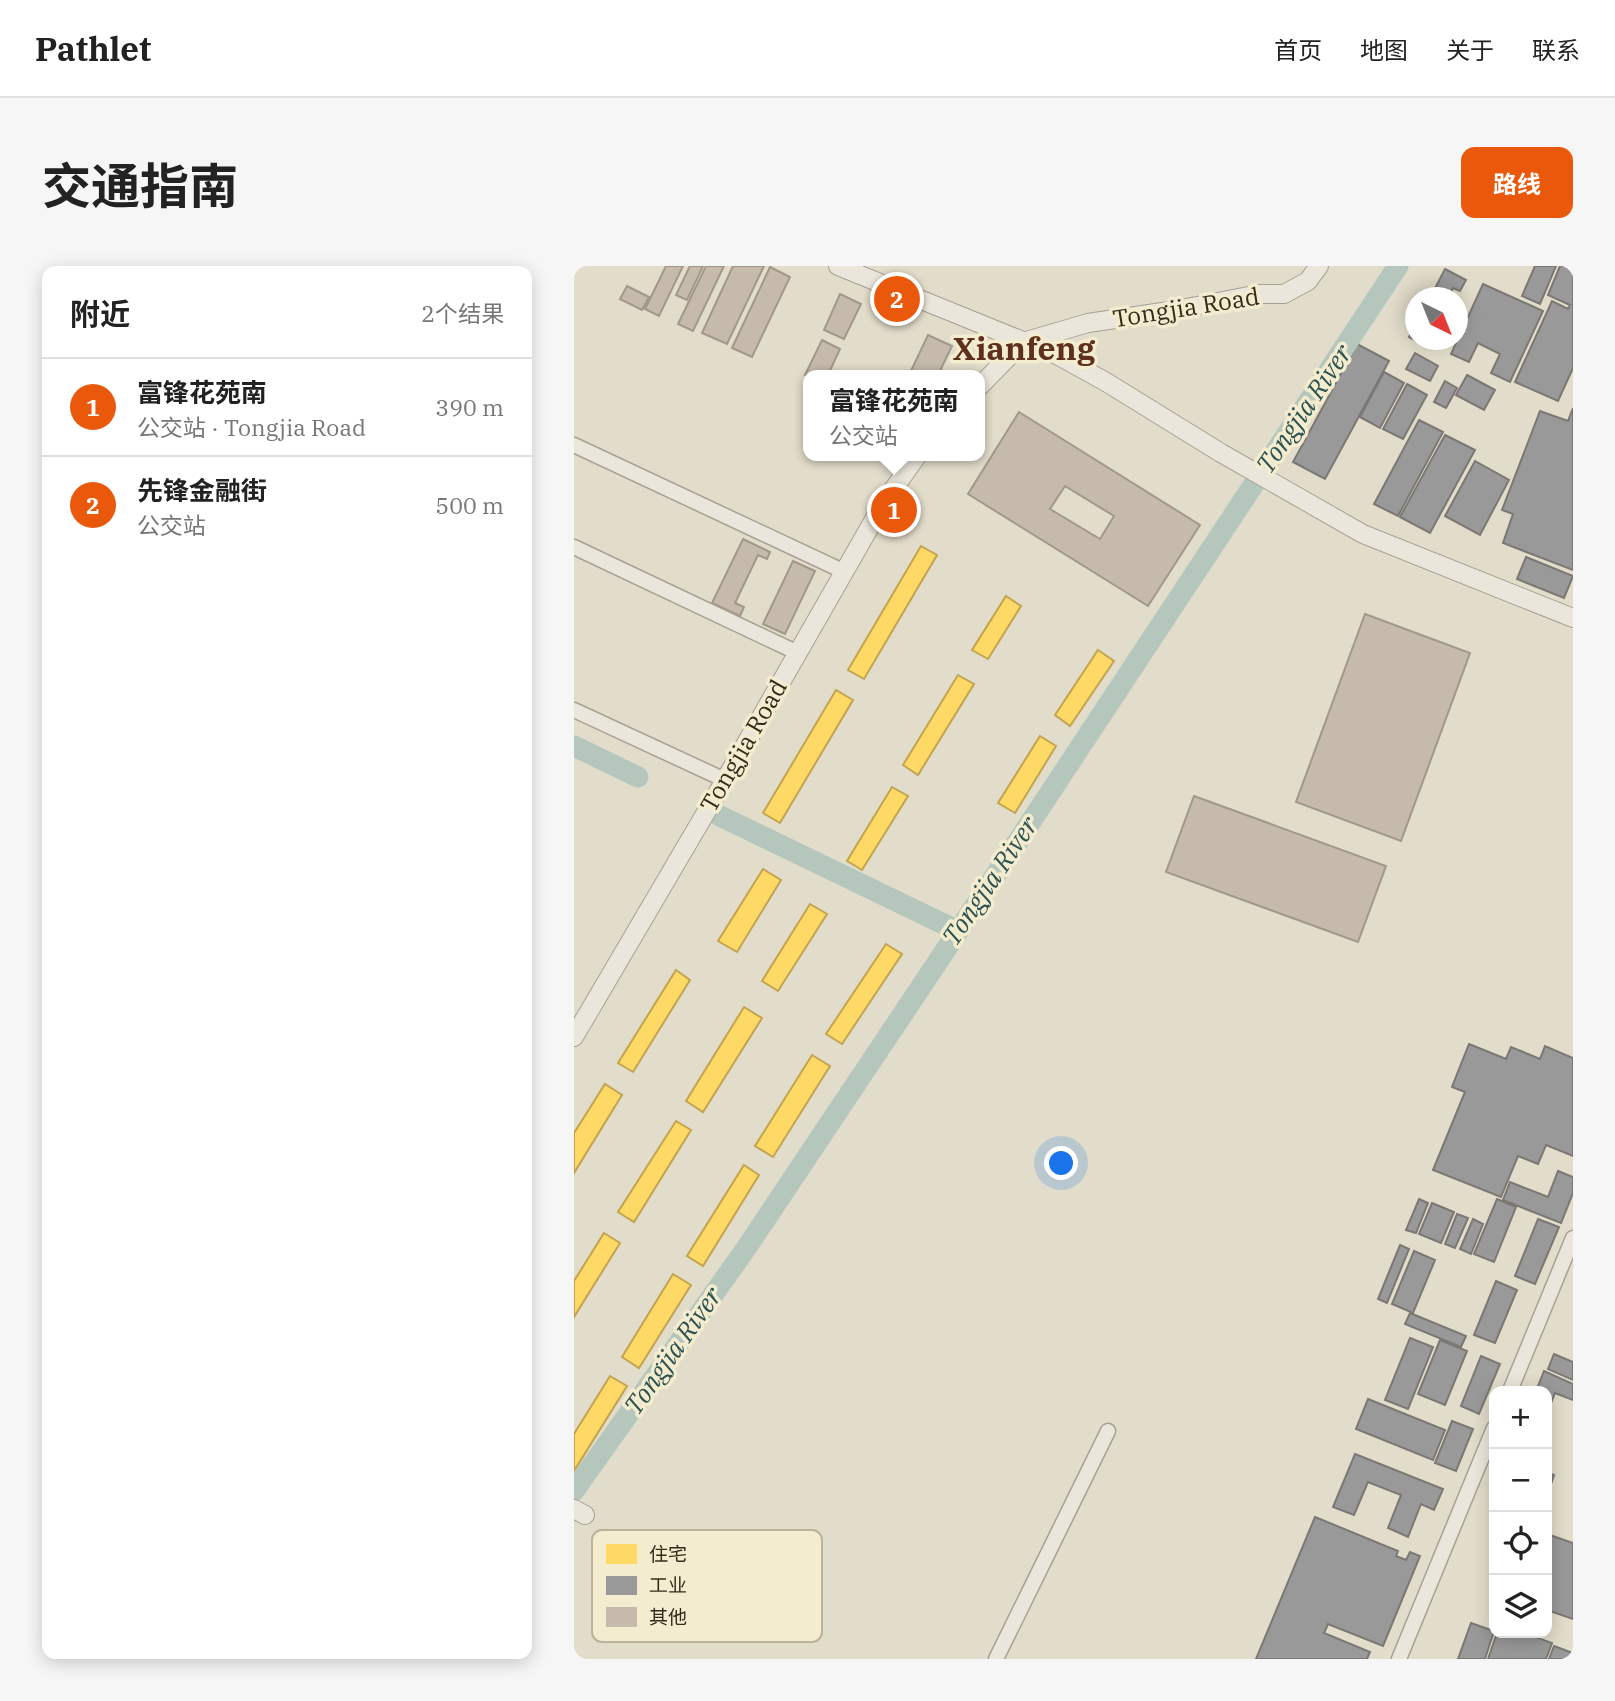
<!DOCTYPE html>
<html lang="zh">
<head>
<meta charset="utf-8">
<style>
  body { margin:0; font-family:"IBM Plex Serif","Noto Sans SC",serif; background:#f6f6f6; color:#222 }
  .controls { position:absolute; right:21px; bottom:21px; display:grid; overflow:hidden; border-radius:14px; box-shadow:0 4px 18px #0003 }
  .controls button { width:63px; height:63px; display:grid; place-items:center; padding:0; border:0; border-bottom:2px solid #e0e0e0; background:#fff; color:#222; font:35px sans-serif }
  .compass { position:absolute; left:831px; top:21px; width:63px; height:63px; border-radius:50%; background:#fff; box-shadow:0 4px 18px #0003; rotate:137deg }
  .you { position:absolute; left:488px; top:898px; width:24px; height:24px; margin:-18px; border:5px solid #fff; border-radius:50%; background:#1a73e8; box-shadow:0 0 0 10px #1a73e833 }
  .badge { display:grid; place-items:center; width:46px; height:46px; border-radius:50%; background:#ea580c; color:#fff; font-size:23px; font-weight:700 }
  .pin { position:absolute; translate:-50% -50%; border:4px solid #fff; box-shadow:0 2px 7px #0006 }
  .popup { position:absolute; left:229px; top:104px; width:182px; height:91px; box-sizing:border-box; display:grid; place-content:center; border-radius:14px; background:#fff; filter:drop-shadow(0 2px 5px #0005); font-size:23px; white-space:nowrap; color:#767676 }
  .popup b { font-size:26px; color:#222 }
  .popup::after { content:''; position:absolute; left:50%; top:100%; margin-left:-14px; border:14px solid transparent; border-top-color:#fff }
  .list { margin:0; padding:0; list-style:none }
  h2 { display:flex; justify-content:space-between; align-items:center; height:91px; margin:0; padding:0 28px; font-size:30px }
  h2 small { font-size:23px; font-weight:400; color:#767676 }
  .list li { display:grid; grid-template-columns:46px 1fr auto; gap:21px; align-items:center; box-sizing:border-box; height:98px; padding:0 28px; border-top:2px solid #e0e0e0 }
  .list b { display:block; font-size:26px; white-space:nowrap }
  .list p { margin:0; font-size:23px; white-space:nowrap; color:#767676 }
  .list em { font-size:23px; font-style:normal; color:#767676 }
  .icon { flex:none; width:38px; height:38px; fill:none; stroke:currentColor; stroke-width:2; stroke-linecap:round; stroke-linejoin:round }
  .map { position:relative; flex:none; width:999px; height:1393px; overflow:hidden; border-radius:14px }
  header { display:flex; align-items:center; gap:42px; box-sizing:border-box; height:98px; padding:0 35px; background:#fff; border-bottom:2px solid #e0e0e0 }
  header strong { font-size:33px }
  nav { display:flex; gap:38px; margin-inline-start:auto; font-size:24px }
  .intro { display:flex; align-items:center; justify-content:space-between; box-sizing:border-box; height:168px; padding:0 42px }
  h1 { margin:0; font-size:49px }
  .button { padding:18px 32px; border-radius:14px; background:#ea580c; color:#fff; font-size:24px; font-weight:700 }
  main { display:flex; gap:42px; padding:0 42px }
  aside { flex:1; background:#fff; border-radius:14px; box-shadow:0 4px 18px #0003 }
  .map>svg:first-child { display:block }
  .homes { fill:#ffd966; stroke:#c2a450; stroke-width:2 }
  .industry { fill:#999; stroke:#7b7874; stroke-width:2 }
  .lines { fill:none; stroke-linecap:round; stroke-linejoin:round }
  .river { stroke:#b5c7bd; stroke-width:21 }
  .building { fill:#c5baab; stroke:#a1988a; stroke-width:2; fill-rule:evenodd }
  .minor-casing { stroke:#a7a193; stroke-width:17 }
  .tertiary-casing { stroke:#a7a193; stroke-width:20 }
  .minor { stroke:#eae6db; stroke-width:14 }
  .tertiary { stroke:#eae6db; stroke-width:18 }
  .labels { text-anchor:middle; stroke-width:7; stroke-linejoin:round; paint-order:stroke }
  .street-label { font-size:24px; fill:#342a1c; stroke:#f4ecce }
  .water-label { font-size:26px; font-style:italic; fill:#2c5353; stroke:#f4ecce }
  .district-label { font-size:32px; font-weight:bold; fill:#5f301d; stroke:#f4ecce }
  .key { fill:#f4ecce; stroke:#bab299; stroke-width:2 }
  .key-label { font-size:19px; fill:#342a1c }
</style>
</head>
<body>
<header>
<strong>Pathlet</strong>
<nav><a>首页</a><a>地图</a><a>关于</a><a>联系</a></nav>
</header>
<div class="intro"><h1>交通指南</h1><a class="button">路线</a></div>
<main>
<aside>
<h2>附近<small>2个结果</small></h2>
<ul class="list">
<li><span class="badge">1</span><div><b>富锋花苑南</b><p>公交站 · Tongjia Road</p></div><em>390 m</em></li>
<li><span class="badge">2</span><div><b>先锋金融街</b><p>公交站</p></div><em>500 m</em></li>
</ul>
</aside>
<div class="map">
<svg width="999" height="1393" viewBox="0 0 999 1393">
  <rect width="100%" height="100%" fill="#e2dcca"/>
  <path class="homes" d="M347,280l16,9 -73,124 -16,-9z
    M432,330l15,10 -33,53 -16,-9z
    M524,384l16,11 -44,65 -15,-11z
    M384,409l16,9 -56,91 -15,-10z
    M262,424l17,10 -73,123 -17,-10z
    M466,470l16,10 -41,67 -17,-10z
    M318,521l16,9 -46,74 -15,-9z
    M189,603l18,11 -44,72 -19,-11z
    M236,638l17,10 -49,77 -16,-10z
    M312,678l16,10 -60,90 -16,-10z
    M102,704l14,10 -57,92 -15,-9z
    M170,741l18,11 -59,94 -17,-11z
    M238,789l18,11 -57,91 -18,-11z
    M31,818l17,11 -48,78v-40z
    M102,855l15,9 -57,92 -16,-10z
    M170,899l15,10 -56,91 -16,-10z
    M30,967l16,10 -46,74v-36z
    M99,1008l18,11 -52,83 -17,-11z
    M36,1110l17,10 -53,85v-37z"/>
  <path class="industry" d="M961,0h21l-16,38 -18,-8z
    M986,0h13v102l-15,33 -43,-19 37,-81 16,8 2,-4 -22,-10z
    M871,3l21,11 -6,11 -7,-3 -5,10h-18z
    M909,18l60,27 -33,71 -19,-9 9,-19 -22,-11 -9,19 -18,-8z
    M842,58v16h16l-4,7 -19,-10z
    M783,78l32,17 -64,118 -32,-17z
    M841,87l23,13 -8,15 -24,-12z
    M810,106l20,11 -24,45 -20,-11z
    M893,109l28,15 -11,20 -28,-15z
    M871,115l12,7 -11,20 -12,-6z
    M833,118l20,11 -24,44 -20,-10z
    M999,142v162l-70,-27 10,-29 -11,-4 38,-99 28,10z
    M845,154l24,12 -45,84 -24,-12z
    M871,169l30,15 -45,83 -30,-16z
    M901,195l34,19 -29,55 -35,-19z
    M952,291l47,19 -9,22 -47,-19z
    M895,778l37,15 5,-12 29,12 5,-13 28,12v98l-27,-11 -8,19 -20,-8 -17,41 -68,-27 32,-78 -13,-5z
    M984,905l15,6v16l-12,30 -58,-23 7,-18 38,15z
    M845,933l9,4 -12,30 -10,-3z
    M923,933l19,8 -22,55 -20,-8z
    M858,937l22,9 -13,31 -22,-9z
    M883,948l11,4 -13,30 -10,-4z
    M899,953l10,5 -12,30 -11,-5z
    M964,953l21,8 -24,57 -20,-8z
    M826,979l9,4 -22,54 -9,-4z
    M840,985l21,9 -22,53 -21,-9z
    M922,1015l21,9 -22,53 -21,-8z
    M836,1047l56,23 -5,11 -56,-23z
    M836,1072l23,9 -25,62 -23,-9z
    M866,1074l27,11 -22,54 -27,-11z
    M980,1088l19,8v18l-25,-11z
    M907,1090l19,8 -21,50 -18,-8z
    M970,1105l29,13v16l-18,-7 -4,10 -4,-2v-10h-11z
    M794,1133l77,31 -12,30 -77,-31z
    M878,1155l21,8 -17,42 -21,-8z
    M781,1188l88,35 -9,21 -13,-6 -13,33 -20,-9 13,-33 -33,-13 -14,33 -21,-8z
    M973,1206l7,3 -7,21z
    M741,1251l83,34 -2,5 10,4 4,-8 10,4 -37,90 -55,-22 -4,9 46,19 -3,7h-111z
    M973,1268l26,9v76l-26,-9z
    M897,1357l23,8 -9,28h-27z
    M923,1367h27l28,10 -6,16h-58z
    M980,1380l19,7v6h-24z"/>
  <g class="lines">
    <path class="river" d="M0,480l64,31
      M144,549l240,116
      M0,1225l173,-244 244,-365 407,-616"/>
  </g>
  <path class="building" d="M92,0h17l-24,50 -14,-7z
    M116,0h13l-16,34 -11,-5z
    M132,0h18l-31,65 -15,-7z
    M159,0h31l-37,78 -25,-11z
    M196,1l20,10 -38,80 -20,-9z
    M53,20l22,11 -7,13 -22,-11z
    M266,28l21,10 -17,35 -20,-9z
    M354,69l24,11 -14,29h-29z
    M248,74l18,9 -12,26h-20v2l-3,-2z
    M445,146l181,113 -52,81 -180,-112zM491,220l49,30 -14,23 -50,-30z
    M169,273l27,13 -3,7 -9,-4 -23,48 9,4 -4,9 -28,-13z
    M219,295l22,10 -30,63 -22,-10z
    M791,348l105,39 -69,188 -105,-39z
    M620,530l192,70 -28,76 -192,-70z"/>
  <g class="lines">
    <g class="minor-casing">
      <path id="minor" d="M0,179l271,127
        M0,281l224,106
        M0,444l151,70
        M936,1125l63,-153
        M422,1393l112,-228
        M825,1393l95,-231"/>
    </g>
    <g class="tertiary-casing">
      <path id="tertiary" d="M264,0l219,89 49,27 115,71 142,81 210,84
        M406,120l43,-44 65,-19 88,-13 83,-16h25l24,-13 11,-15
        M0,771l151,-257 158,-276 34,-48
        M0,1243l11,6"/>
    </g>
    <use href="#minor" class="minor"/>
    <use href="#tertiary" class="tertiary"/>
  </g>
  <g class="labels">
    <g class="street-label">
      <text transform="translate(612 42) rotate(-9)" y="8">Tongjia Road</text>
      <text transform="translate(170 480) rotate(-60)" y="8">Tongjia Road</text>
    </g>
    <g class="water-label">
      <text transform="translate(730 143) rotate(-56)" y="9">Tongjia River</text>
      <text transform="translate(416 615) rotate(-56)" y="9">Tongjia River</text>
      <text transform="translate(99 1085) rotate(-55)" y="9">Tongjia River</text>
    </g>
    <g class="district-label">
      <text x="450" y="94">Xianfeng</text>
    </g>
  </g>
  <rect x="18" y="1264" width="230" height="112" rx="10" class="key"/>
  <rect x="32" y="1278" width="31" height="20" fill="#ffd966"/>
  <rect x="32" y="1310" width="31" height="19" fill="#999"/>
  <rect x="32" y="1341" width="31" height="20" fill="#c5baab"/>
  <g class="key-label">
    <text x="75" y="1295">住宅</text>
    <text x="75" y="1326">工业</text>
    <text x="75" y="1358">其他</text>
  </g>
</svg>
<div class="controls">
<button>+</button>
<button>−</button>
<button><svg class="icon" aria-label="locate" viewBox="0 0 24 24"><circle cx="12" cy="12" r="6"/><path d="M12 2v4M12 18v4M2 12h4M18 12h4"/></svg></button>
<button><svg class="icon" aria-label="layers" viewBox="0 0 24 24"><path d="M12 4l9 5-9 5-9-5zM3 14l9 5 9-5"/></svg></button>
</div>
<svg class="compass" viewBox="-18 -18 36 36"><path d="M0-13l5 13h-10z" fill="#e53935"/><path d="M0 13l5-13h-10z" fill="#767676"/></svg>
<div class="you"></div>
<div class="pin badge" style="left:320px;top:244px">1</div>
<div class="popup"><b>富锋花苑南</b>公交站</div>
<div class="pin badge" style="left:323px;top:33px">2</div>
</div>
</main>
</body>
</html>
